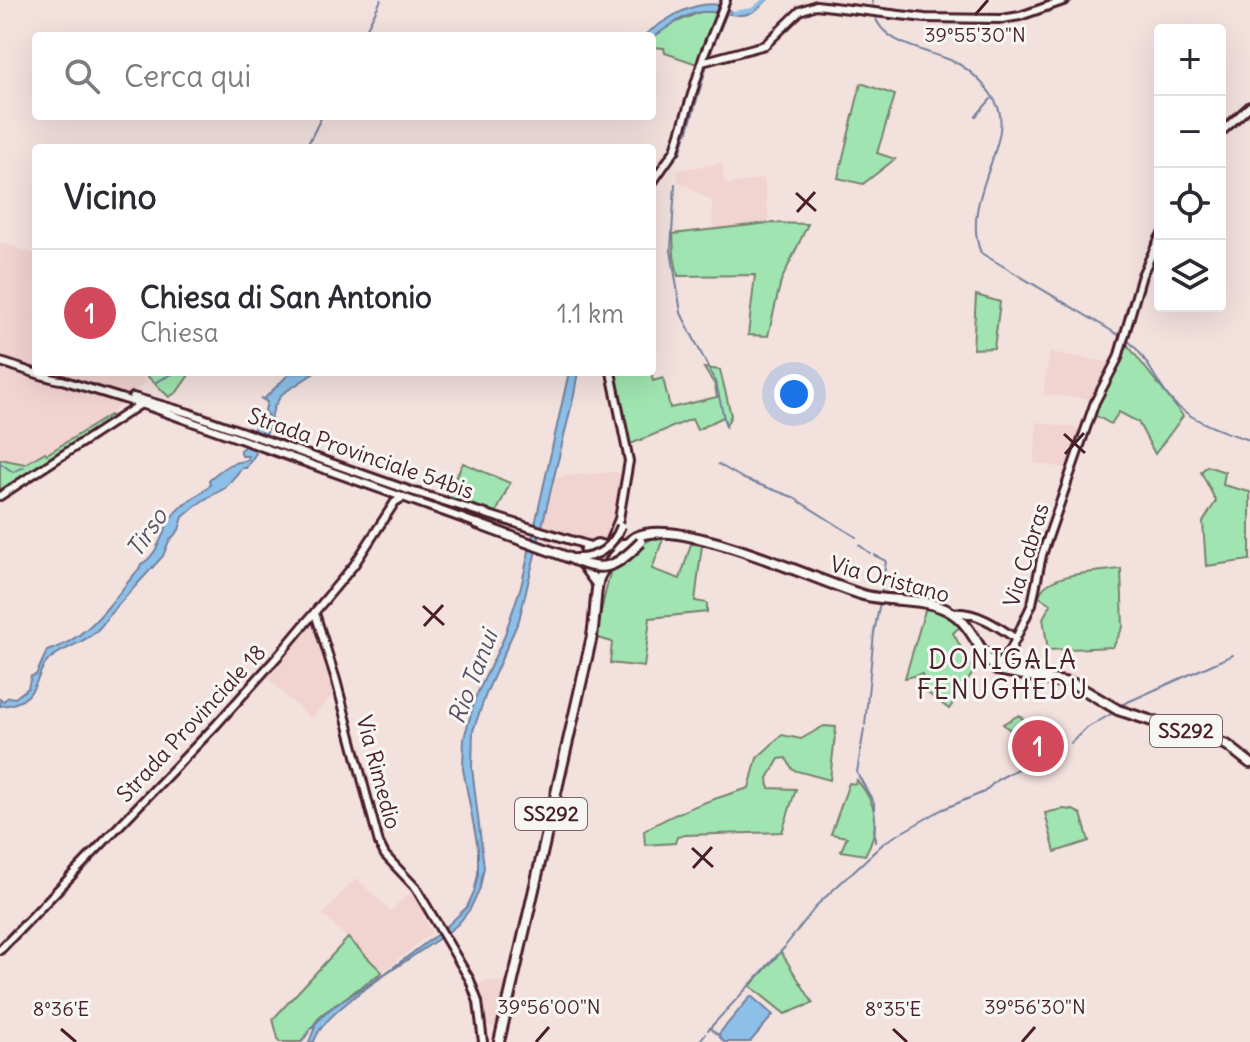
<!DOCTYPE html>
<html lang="it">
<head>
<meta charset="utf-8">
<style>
  body { margin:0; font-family:Delius,sans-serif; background:#f7f7f7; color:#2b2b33 }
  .controls { position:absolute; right:24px; top:24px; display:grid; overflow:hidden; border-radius:8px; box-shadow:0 8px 32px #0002 }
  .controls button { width:72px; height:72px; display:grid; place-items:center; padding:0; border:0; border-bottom:2px solid #e1e1e2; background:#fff; color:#2b2b33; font:40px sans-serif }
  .you { position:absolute; left:794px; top:394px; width:28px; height:28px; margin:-20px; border:6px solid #fff; border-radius:50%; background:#1a73e8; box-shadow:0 0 0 12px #1a73e833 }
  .badge { display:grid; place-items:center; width:52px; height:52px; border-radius:50%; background:#d1495b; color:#fff; font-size:26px; font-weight:700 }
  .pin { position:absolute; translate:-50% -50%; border:4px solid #fff; box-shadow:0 2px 8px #0006 }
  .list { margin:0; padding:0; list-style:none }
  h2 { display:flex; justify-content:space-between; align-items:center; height:104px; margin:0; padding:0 32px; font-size:34px }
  h2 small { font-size:26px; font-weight:400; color:#7c7c81 }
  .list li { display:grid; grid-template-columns:52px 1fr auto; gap:24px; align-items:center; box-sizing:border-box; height:128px; padding:0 32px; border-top:2px solid #e1e1e2 }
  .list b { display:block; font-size:30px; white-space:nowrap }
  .list p { margin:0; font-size:26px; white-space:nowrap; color:#7c7c81 }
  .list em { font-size:26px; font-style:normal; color:#7c7c81 }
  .icon { flex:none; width:44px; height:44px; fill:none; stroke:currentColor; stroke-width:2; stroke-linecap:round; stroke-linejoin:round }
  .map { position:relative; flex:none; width:1250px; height:1042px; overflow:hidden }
  .search { position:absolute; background:#fff; box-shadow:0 8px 32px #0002; left:32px; top:32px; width:624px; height:88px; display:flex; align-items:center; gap:20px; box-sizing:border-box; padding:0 28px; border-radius:8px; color:#7c7c81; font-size:30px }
  .panel { position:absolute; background:#fff; box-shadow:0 8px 32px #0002; left:32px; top:144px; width:624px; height:232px; border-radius:8px }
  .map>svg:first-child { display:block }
  .built { fill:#f1d3d0 }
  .green { fill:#a0e5b1; stroke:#75826e; stroke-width:2 }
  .water { fill:#8dc0e9; stroke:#72809d; stroke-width:2 }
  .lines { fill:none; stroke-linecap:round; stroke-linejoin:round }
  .stream { stroke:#72809d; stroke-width:2 }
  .canal { stroke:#8dc0e9; stroke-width:4 }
  .secondary-casing { stroke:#4a1f2b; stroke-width:12 }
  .primary-casing { stroke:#4a1f2b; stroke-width:14 }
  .secondary { stroke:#f6f6f2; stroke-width:6 }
  .primary { stroke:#f6f6f2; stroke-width:8 }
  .secondary-bridge-casing { stroke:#4a1f2b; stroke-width:12; stroke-linecap:butt }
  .primary-bridge-casing { stroke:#4a1f2b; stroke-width:14; stroke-linecap:butt }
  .secondary-bridge { stroke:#f6f6f2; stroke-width:6 }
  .primary-bridge { stroke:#f6f6f2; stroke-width:8 }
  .ticks { fill:none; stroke:#4a1f2b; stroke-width:3 }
  .labels { text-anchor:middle; stroke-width:6; stroke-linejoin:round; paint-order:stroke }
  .shield { fill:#f6f6f2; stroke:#7e6067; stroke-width:2 }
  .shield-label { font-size:20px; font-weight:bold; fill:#4a1f2b }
  .street-label { font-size:22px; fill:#4a1f2b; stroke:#f6f6f2 }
  .water-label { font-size:24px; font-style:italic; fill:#5e4f64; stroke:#f6f6f2 }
  .quarter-label { font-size:26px; letter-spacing:2px; fill:#4a1f2b; stroke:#f6f6f2 }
  .ticks-label { font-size:20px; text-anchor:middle; fill:#4a1f2b; stroke:#f6f6f2; stroke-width:6; stroke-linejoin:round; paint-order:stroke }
</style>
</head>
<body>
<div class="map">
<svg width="1250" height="1042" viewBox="0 0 1250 1042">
  <rect width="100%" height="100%" fill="#f3e1de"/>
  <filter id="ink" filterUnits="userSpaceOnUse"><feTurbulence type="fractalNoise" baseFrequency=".0125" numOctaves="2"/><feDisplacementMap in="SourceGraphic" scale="16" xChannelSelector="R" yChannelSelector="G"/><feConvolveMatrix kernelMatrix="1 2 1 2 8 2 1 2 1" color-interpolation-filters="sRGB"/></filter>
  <g filter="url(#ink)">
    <path class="built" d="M722,163l3,22 39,-7 5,45 -56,6 -1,-28 -35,-21 1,-10z
      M0,242l36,12v118h100l11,9 -49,43 -51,32 -3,-4 -19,12 -25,-5z
      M1050,352l63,11 -18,36 -52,-4z
      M1037,422l46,7 -11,40 -38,-6z
      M615,472l11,4 -8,40 -5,15 -6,5 -22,8 -44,-13 13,-54z
      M319,615l23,69 -31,35 -47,-44z
      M356,878l34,33 23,-21 9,13 3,18 7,11 -50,40 -59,-58z
      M487,981l25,1 -12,47 -16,-4 -8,-39z"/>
    <path class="green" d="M700,12h18l-18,53 -35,-12 -1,-5 -12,-1 1,-10 17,-12z
      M861,83l34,12 -18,58 18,6 -32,25 -25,-6z
      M769,223l39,1 -27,57 -13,55 -20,-1 7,-60 -77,1 -4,-20 -1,-22z
      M976,295l24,7 -6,46 -21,1z
      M1126,343l57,73 -28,38 -17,-32 -19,-10 -8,12 -18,-10z
      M704,368l16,2 11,45 -5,11 -3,-9 -26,13 -5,-11 -64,26 -13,-73h36l2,9 10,-3 7,30 47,-11 -2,-12z
      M143,372h48l-14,20 -8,5z
      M110,415l5,5 -115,73v-34l25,5 20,-12 2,2z
      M463,463l47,20 -15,32 -49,-17z
      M1207,466l18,6 -2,13 27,7v68l-44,6 -3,-44 13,-21 -15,-29z
      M664,536l-12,33 28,10 11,-35 11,1 -7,56 12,2v9l-57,6 -6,49 -34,-4 2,-21 -17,-5 16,-68c21,-8 30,-32 53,-33z
      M1121,569l2,58 -10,20 -65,3 -5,-32 8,-14 -12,-7c4,-25 61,-25 82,-28z
      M926,607l21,5 15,13 -9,8 21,38 -25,38 -24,-18 -3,-17 -17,4z
      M1019,715l20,22 -9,4 6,14 -9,4 -17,-29 -7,-6z
      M824,726l12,1 -6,53 -37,-10 -7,-12 -7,1 -11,19 1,10 27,1 -14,43 -97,3 -8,2 -2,6 -30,2 -1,-14c33,-20 68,-32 105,-43l8,-30 25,-23 19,4z
      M857,780c21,25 24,46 8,75l-24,-4 6,-14 -16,-3 18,-51 7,1z
      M1063,809l10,1 8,4 8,27 -34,11 -10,-39z
      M348,938l34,34 -61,43 -20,27h-22l-6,-23z
      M781,952l32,51 -28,11 -35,-28z"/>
    <path class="water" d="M763,0h4c-25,27 -36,9 -65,12 -19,2 -35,16 -50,26v-2h-9c21,-15 48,-36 77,-31 7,3 10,7 17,9l18,-5z
      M316,372l-34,22 -8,13 -8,28 -10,6 -3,8 3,4 -10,15h-4l-17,20 -23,13 -19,16 -4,13 -10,11 -6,15 -54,59c-15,25 -30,26 -54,40 -25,15 -9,47 -55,51v-7l3,2 6,-4 6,1 13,-10 3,-12 5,-1 11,-24c43,-12 64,-50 92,-82l2,-5c18,-8 21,-35 33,-50 9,-12 26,-18 36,-29l-1,-5c6,-6 15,-12 20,-15 7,-4 12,-2 19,-6v-3h-6l-2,-6c9,-5 12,-21 19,-31l9,-3 -3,-6 2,-8 -7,-4 4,1 26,-26z
      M569,372h9l-4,23 -55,225 -32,71 -14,40 -1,37 12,99 -4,21 -10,21 -12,15c-32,28 -135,82 -144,118h-5l6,-15 -5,2 20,-20 57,-37 56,-42 24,-23 7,-15 4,-17v-27l-15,-79 1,-31 12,-42 27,-56 19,-57z
      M751,996l22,19 -23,27h-26l-6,-7z"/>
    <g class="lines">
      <path class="stream" d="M872,0l1,8
        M874,14c9,32 55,36 81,48 16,8 35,27 42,43 18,37 -38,96 -16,148l146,87c18,14 27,38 41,56 17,23 55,36 82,44
        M363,36l18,-36
        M710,54l16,-39
        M976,116l15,-17
        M687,134l20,-69
        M306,148l16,-32
        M680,154l5,-17
        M675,184l-4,66 10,63 35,70 10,44
        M156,382l20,-10
        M0,463l13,9 11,-5
        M718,464l26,15 49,18
        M794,498l62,39
        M859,545l11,8
        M874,555l12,6 -5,32
        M1121,705l112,-50
        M865,725l9,-92 6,-31
        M864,729l-7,44 17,30 1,39
        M1071,743l14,-14 28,-16
        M786,945l32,-41 67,-62 56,-32 43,-18 13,-12 22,-12 31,-14
        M711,1029l7,6
        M708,1030l77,-83
        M302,1042l10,-15
        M699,1042l6,-8"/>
      <path class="canal" d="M733,13l19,-3 13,-10"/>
      <g class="secondary-casing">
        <path id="secondary" d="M702,62l63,-17 35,-34 16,-6 109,13 77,1 18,-3 46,-16
          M1220,133l30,-27
          M652,183l23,-33 29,-95 22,-55
          M0,362c13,3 54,19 62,18l91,28 328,117
          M133,397l56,16 219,77 182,56
          M0,496l141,-92
          M610,540l9,-21 10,-58 -18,-89
          M315,613l21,67 43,163 6,12 31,33 54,92 8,22 5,40
          M953,613c23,-2 45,13 63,26
          M994,668l16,-17 22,-47 10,-49 53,-153 23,-44 24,-83 18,-38
          M0,950l216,-225 62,-69 76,-91 41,-63 9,-5"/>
      </g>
      <g class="primary-casing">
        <path id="primary" d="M477,524l90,33
          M597,584l-15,-20 3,-14 12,-6 10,3 17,-3
          M499,1042l93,-406c3,-18 3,-36 6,-54 2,-12 27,-39 38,-45 42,-22 180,44 227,58 28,8 63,1 89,18 20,12 28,41 45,57l77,14 44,26 109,35 23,18"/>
      </g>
      <use href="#secondary" class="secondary"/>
      <use href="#primary" class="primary"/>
      <g class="secondary-bridge-casing">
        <path id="secondary-bridge" d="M574,558c23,1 39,-11 47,-32"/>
      </g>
      <g class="primary-bridge-casing">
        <path id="primary-bridge" d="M567,557c36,17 47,12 74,-15"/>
      </g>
      <use href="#secondary-bridge" class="secondary-bridge"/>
      <use href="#primary-bridge" class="primary-bridge"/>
    </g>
  </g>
  <path class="ticks" d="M975,15l13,-15M796,193l20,18M797,212l18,-20M1064,434l21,19M1065,454l19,-21M423,606l21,19M424,626l19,-21M692,848l21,19M693,868l19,-21M61,1029l15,13M893,1029l14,13M536,1042l13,-15M1022,1042l13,-15"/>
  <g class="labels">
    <g class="shield">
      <rect x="1150" y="715" width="72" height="32" rx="6"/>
      <rect x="515" y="798" width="72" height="32" rx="6"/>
    </g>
    <g class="shield-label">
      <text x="1186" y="738">SS292</text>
      <text x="551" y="821">SS292</text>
    </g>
    <g class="street-label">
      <text transform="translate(361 453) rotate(19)" y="8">Strada Provinciale 54bis</text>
      <text transform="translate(1026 555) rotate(-73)" y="8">Via Cabras</text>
      <text transform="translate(890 579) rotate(15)" y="8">Via Oristano</text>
      <text transform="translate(191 723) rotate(-47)" y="8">Strada Provinciale 18</text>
      <text transform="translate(379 772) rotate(75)" y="8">Via Rimedio</text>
    </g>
    <g class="water-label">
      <text transform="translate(147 533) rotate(-56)" y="8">Tirso</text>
      <text transform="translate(473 677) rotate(-69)" y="8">Rio Tanui</text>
    </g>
    <g class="quarter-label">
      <text x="1003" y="669">DONIGALA<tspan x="1003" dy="30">FENUGHEDU</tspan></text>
    </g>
  </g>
  <g class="ticks-label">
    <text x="975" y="42">39°55'30"N</text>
    <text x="549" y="1014">39°56'00"N</text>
    <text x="1035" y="1014">39°56'30"N</text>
    <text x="61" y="1016">8°36'E</text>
    <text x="893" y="1016">8°35'E</text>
  </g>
</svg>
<div class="controls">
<button>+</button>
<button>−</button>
<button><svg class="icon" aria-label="locate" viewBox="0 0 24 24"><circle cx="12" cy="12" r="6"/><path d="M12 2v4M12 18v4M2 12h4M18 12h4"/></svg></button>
<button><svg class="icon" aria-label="layers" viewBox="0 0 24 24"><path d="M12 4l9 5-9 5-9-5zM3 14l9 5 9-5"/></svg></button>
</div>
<div class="you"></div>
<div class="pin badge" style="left:1038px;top:746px">1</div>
<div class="search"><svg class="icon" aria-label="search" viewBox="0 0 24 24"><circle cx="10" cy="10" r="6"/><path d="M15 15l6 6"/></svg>Cerca qui</div>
<section class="panel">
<h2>Vicino<small></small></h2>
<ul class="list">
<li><span class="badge">1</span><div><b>Chiesa di San Antonio</b><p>Chiesa</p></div><em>1.1 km</em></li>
</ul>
</section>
</div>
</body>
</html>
